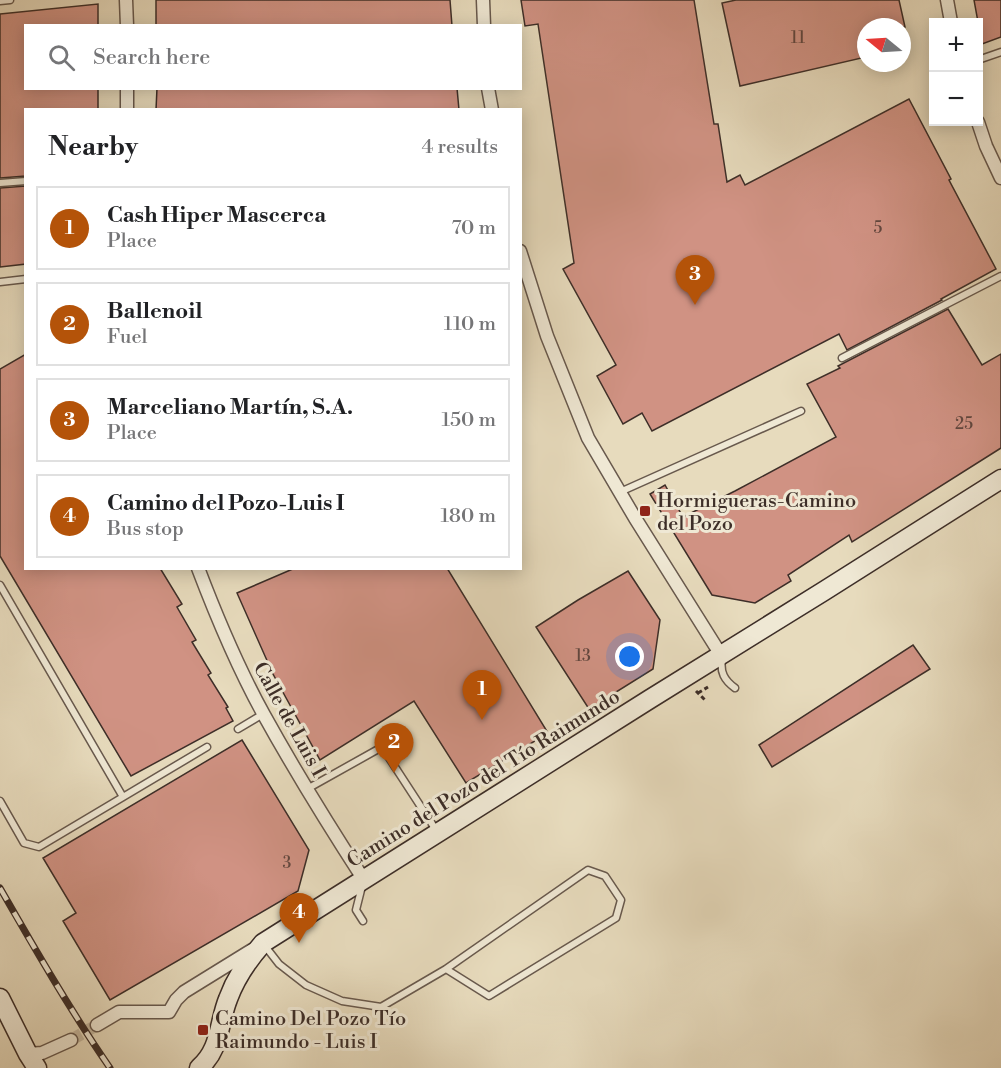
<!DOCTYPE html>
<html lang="en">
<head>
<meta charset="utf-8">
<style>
  body { margin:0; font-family:"Libre Bodoni",serif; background:#f6f6f6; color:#202124 }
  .controls { position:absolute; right:18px; top:18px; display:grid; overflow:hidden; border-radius:0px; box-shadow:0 3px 15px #0003 }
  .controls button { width:54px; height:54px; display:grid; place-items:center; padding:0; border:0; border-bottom:2px solid #e0e0e0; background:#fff; color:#202124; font:30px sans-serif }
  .compass { position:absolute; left:857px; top:18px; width:54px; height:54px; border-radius:50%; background:#fff; box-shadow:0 3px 15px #0003; rotate:288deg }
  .you { position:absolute; left:630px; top:657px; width:21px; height:21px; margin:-15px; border:4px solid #fff; border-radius:50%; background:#1a73e8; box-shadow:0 0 0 9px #1a73e833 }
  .badge { display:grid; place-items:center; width:39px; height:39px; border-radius:50%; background:#b45309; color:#fff; font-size:20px; font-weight:700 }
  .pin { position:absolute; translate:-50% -50px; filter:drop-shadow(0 2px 3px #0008) }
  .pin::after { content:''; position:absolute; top:32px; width:21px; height:18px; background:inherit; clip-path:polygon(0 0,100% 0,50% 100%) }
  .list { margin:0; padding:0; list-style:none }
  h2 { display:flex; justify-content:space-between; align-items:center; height:78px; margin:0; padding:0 24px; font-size:26px }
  h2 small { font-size:20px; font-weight:400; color:#757577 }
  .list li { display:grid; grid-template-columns:39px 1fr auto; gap:18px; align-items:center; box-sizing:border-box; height:84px; margin:0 12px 12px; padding:0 12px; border:2px solid #e0e0e0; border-radius:0px }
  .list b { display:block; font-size:22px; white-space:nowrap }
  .list p { margin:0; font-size:20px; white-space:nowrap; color:#757577 }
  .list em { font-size:20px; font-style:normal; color:#757577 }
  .icon { flex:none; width:33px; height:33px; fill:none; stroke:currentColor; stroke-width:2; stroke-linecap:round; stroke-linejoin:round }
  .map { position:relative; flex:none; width:1001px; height:1068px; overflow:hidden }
  .search { position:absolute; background:#fff; box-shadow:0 3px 15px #0003; left:24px; top:24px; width:498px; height:66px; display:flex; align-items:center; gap:15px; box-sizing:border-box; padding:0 21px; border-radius:0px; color:#757577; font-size:22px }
  .panel { position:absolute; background:#fff; box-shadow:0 3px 15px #0003; left:24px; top:108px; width:498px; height:462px; border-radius:0px }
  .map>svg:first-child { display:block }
  .building { fill:#d09283; stroke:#3d2e28; stroke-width:1.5 }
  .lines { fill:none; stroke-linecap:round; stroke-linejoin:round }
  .street-tunnel { stroke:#c5b89f; stroke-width:12; stroke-dasharray:12 6; stroke-linecap:butt }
  .lane-casing { stroke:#68594d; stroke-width:9 }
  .street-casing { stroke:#68594d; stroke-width:15 }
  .secondary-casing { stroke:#3d2e28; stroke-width:21 }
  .path { stroke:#3d2e28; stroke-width:3; stroke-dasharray:4.5 3; stroke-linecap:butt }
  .lane { stroke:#efe8d4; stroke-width:6 }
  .street { stroke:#efe8d4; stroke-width:12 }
  .secondary { stroke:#efe8d4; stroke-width:18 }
  .rail-casing { stroke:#3d2e28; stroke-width:7 }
  .rail { stroke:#efe8d4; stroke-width:4.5; stroke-dasharray:14; stroke-linecap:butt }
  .poi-dot { fill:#8f2418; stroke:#efe8d4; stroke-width:2 }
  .labels { text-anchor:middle; stroke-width:6; stroke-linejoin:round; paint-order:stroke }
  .number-label { font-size:16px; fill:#62473f }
  .poi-label { font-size:20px; fill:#3d2e28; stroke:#efe8d4; text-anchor:start }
  .street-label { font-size:20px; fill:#3d2e28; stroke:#efe8d4 }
</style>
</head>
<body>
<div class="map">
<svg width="1001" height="1068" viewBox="0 0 1001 1068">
  <rect width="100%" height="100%" fill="#e7dbbd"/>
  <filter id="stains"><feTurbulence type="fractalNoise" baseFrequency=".00333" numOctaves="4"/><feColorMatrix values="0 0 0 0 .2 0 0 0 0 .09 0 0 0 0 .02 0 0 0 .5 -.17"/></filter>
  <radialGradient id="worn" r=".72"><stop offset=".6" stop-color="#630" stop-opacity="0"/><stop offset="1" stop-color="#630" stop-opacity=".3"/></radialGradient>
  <path class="building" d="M156,0h294l2,26h-296z
    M521,0h173l20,124h4l9,58 13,-7 5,10 164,-86 42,80 -2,1 47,89 -55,30 1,1 -95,50 -8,-16 -187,97 -10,-18 -19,11 -26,-48 19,-11 -53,-96 11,-6 -36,-239 -13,2z
    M736,0h163l6,27h-39v30l-126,29 -18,-83z
    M974,0h27v37l-19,7z
    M98,4v22h-72v62h72v22h-72v66l-26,2v-164z
    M157,88h300l2,22h-303z
    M26,186v78l-26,3v-79z
    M948,309l34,56 19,-11v94l-149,94 -3,-7 -61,40 3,6 -36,22 -43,-8 -62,-101 15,-9 18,32 52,-26 101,-54 -29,-53 33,-16 -2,-2z
    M26,354v214h134l22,36 -5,3 19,33 -4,2 19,31 -3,2 20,32 -2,1 7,13 -102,55 -131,-220v-187z
    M295,568h152l101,165 -82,50 -52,-82 -94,59 -47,-86 -36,-81z
    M628,571l32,49 -7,49 -64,40 -53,-82 42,-27z
    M913,645l17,24 -158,98 -13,-22z
    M242,740l67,110 -11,41 -188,109 -47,-79 13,-8 -33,-55z"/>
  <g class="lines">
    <path class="street-tunnel" d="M71,1040l26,-15"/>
    <g class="lane-casing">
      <path id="lane" d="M0,1l10,-1
        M978,60l23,-8
        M0,183l26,-2
        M0,282l26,-3
        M842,358l159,-82
        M620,492l181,-81
        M0,585l123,212
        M722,659c-2,13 2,21 13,29
        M238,729l25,-15
        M307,789l75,-42 54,83
        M0,801l24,42 15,4 168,-100
        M362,886l-6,24 7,11
        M265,946l14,18 27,21 36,16 39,6 65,-38 43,27 127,-78 5,-18 -16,-24 -17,-6 -142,99"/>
    </g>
    <g class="street-casing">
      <path id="street" d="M126,0l1,26
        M483,0l1,26
        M947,0l4,22
        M127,88v22
        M488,88l4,22
        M978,122l8,24 15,32
        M520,251l27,85 41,102 47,80 86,137
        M198,568c19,50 40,100 66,147 31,56 65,111 100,165
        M97,1025l22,-13h50l7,-12 8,-8 68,-42
        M28,1054l14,-1 29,-13"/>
    </g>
    <g class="secondary-casing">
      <path id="secondary" d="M0,998l28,56 9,14
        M199,1068c22,-19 19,-44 29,-69 8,-22 20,-39 35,-56l387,-244 174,-108 177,-112"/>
    </g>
    <path class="path" d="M696,691l10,10
      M698,693l10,-6"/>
    <use href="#lane" class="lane"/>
    <use href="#street" class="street"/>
    <use href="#secondary" class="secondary"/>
    <g class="rail-casing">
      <path id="rail" d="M0,888c35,61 70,122 110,180"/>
    </g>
    <use href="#rail" class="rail"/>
  </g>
  <g class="poi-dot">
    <rect x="639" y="505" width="12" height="12" rx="3"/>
    <rect x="197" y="1024" width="12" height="12" rx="3"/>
  </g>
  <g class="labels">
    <g class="number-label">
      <text x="798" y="43">11</text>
      <text x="878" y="233">5</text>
      <text x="964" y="429">25</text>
      <text x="583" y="661">13</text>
      <text x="287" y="868">3</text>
    </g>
    <g class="poi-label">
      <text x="657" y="507">Hormigueras-Camino<tspan x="657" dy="23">del Pozo</tspan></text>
      <text x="215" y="1025">Camino Del Pozo Tío<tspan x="215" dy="23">Raimundo - Luis I</tspan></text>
    </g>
    <g class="street-label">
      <text transform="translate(290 719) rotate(61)" y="7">Calle de Luis I</text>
      <text transform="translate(483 778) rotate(-32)" y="7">Camino del Pozo del Tío Raimundo</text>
    </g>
  </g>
  <rect width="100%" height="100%" filter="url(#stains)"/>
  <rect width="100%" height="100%" fill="url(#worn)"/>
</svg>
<div class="controls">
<button>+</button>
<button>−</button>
</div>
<svg class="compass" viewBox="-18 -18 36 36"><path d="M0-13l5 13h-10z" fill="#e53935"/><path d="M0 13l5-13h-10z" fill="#757577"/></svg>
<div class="you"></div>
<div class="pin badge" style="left:482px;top:720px">1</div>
<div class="pin badge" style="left:394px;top:773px">2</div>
<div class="pin badge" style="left:695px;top:305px">3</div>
<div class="pin badge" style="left:299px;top:943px">4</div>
<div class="search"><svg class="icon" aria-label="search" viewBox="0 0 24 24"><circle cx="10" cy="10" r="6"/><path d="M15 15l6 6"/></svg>Search here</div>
<section class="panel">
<h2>Nearby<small>4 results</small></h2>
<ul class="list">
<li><span class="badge">1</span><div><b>Cash Hiper Mascerca</b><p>Place</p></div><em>70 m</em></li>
<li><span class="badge">2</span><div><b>Ballenoil</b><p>Fuel</p></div><em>110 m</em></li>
<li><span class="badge">3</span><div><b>Marceliano Martín, S.A.</b><p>Place</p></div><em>150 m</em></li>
<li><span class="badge">4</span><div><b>Camino del Pozo-Luis I</b><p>Bus stop</p></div><em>180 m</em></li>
</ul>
</section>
</div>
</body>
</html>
